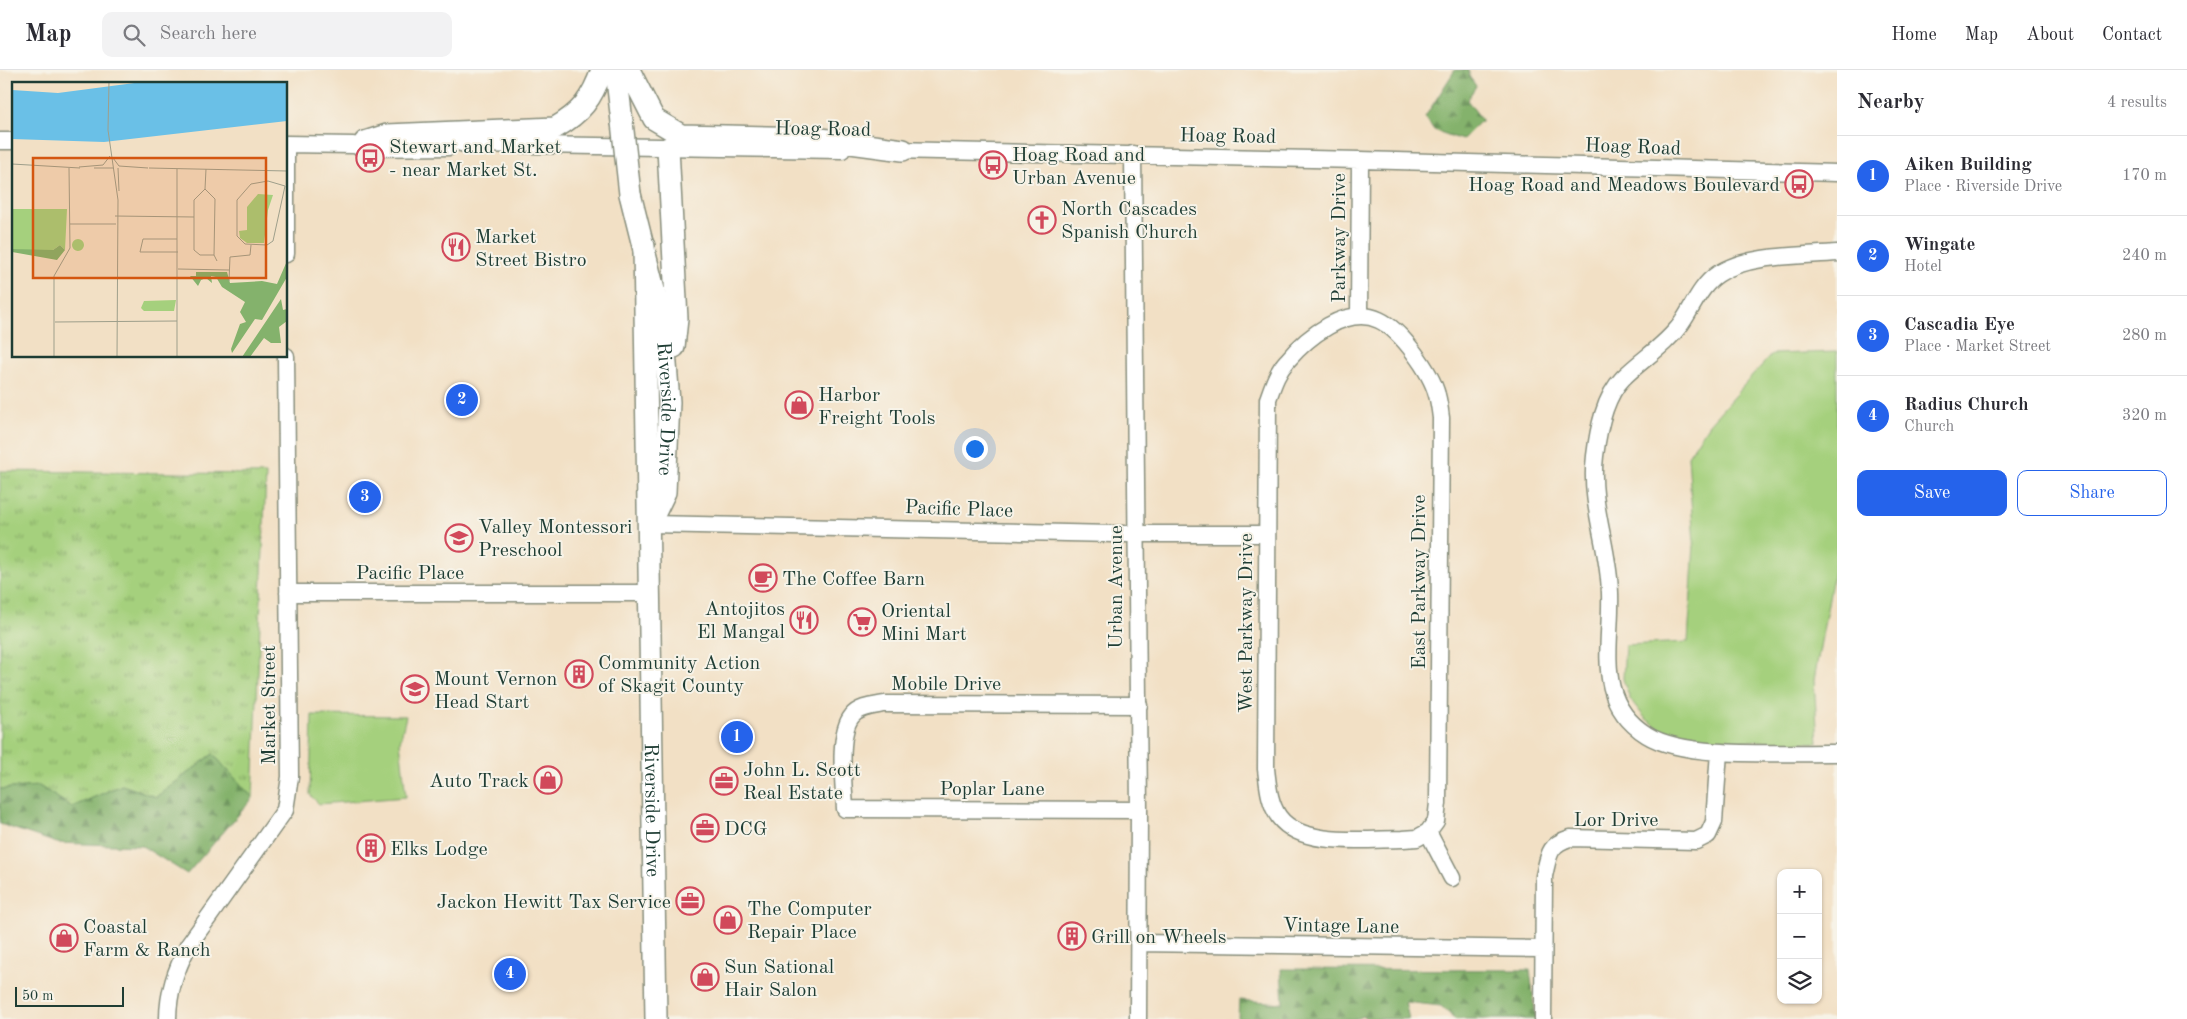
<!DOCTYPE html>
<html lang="en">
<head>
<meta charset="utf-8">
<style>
  body { margin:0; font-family:"Old Standard TT",serif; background:#f2f2f3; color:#2b2b33 }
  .controls { position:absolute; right:15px; bottom:15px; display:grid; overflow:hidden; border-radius:10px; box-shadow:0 1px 4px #0004 }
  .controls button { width:45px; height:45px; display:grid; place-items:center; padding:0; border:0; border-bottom:1px solid #e1e1e2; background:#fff; color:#2b2b33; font:25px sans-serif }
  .scale { position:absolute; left:15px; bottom:12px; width:109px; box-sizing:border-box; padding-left:5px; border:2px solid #1f3d34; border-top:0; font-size:14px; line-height:18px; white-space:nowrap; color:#1f3d34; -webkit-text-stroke:4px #f7f3e8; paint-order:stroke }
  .you { position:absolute; left:974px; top:378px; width:18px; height:18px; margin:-12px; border:4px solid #fff; border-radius:50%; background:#1a73e8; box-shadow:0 0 0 8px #1a73e833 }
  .badge { display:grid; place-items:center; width:32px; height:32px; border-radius:50%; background:#2563eb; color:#fff; font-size:16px; font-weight:700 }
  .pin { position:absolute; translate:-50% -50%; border:2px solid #fff; box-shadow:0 1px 5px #0006 }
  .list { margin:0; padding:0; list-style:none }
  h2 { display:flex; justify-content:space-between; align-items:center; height:65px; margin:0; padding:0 20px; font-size:21px }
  h2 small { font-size:16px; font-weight:400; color:#7c7c81 }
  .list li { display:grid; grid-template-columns:32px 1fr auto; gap:15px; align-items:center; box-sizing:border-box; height:80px; padding:0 20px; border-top:1px solid #e1e1e2 }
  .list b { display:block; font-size:19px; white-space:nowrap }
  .list p { margin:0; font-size:16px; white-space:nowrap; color:#7c7c81 }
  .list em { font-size:16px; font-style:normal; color:#7c7c81 }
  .actions { display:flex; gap:10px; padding:15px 20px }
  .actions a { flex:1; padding:11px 0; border:1px solid #2563eb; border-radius:10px; text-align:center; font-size:18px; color:#2563eb }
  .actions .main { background:#2563eb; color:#fff }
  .icon { flex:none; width:28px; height:28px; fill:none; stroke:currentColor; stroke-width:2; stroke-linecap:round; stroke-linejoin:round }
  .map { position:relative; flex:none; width:1837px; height:949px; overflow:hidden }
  header { display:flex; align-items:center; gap:30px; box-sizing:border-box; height:70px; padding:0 25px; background:#fff; border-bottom:1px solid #e1e1e2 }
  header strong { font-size:24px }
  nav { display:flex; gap:28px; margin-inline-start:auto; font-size:18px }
  .search { width:350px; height:45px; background:#f2f2f3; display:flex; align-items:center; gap:12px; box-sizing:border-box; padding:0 18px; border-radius:10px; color:#7c7c81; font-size:19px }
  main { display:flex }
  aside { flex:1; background:#fff }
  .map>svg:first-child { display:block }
  .grass { fill:url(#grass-tufts); stroke:#628658 }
  .forest { fill:url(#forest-firs); stroke:#527850 }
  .park { fill:#a5d07d; stroke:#628658 }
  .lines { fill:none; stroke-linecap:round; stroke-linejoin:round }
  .minor-casing { stroke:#888e7c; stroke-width:19 }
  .major-casing { stroke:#888e7c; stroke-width:24 }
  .minor { stroke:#fff; stroke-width:16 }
  .major { stroke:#fff; stroke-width:21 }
  .major-bridge-casing { stroke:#888e7c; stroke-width:24; stroke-linecap:butt }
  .major-bridge { stroke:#fff; stroke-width:21 }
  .labels { text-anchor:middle; stroke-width:4; stroke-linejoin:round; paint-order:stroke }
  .street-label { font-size:20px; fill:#1f3d34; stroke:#f7f3e8 }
  .poi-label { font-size:20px; fill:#1f3d34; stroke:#f7f3e8; text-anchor:start }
  .inset-road { fill:none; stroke:#9e9f8b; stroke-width:1 }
  .view { fill:#d45610; fill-opacity:0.15; stroke:#d45610; stroke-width:2.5 }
  .inset-edge { fill:none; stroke:#1f3d34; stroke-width:2.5 }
</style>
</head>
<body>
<header>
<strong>Map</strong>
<div class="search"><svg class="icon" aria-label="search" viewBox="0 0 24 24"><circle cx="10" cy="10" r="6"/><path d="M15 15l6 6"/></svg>Search here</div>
<nav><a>Home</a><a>Map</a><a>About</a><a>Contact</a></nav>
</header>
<main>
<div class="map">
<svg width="1837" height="949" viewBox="0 0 1837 949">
  <defs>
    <pattern id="grass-tufts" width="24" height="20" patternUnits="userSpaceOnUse" patternTransform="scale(1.25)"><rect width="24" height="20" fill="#a5d07d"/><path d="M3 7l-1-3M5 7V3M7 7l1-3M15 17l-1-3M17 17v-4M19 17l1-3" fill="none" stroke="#86aa67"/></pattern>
    <pattern id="forest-firs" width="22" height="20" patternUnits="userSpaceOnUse" patternTransform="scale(1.25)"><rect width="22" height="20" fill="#84b26c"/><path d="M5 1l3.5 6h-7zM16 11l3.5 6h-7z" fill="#6b925a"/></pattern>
  </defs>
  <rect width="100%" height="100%" fill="#f7f3e8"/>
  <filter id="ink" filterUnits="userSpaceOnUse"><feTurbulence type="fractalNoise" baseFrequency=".02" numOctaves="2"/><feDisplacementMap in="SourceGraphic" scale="10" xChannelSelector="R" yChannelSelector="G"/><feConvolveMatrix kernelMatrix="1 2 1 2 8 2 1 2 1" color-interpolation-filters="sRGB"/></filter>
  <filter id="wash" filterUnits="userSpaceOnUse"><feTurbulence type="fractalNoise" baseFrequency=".0096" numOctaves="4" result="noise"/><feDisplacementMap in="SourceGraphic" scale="20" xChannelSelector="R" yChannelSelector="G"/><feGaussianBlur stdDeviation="1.12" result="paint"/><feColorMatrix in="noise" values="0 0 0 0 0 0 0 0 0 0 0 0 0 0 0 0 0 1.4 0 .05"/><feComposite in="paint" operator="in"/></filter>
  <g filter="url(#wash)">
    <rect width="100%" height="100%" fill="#f2e0c5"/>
    <path class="grass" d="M0,401l266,3 -13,324 -40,-44 -57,43 -34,-12 -50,22 -33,-21 -39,3z"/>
    <path class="forest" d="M1455,0h14v6l7,10 -9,14 15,20 -20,20 -28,-10 -9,-13z
      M213,684l40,44 -66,76 -45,-28 -85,-3 -57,-19v-35l39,-3 33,21 50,-22 34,12z
      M1281,899l249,1 6,49h-81l-14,-13 -36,-4 4,17h-43l-3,-3 -8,3h-117l1,-19 44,3z"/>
    <path class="park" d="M1837,282v202l-23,126 4,63 -128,-4 -25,-6 -20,-15 -15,-19 -7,-20 2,-34 63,-3 6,-98 -6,-88 21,-32 63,-70z
      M312,645l94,1 -6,26 6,55 -87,7 -9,-9z"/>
  </g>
  <g filter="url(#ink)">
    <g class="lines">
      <g class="minor-casing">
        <path id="minor" d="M0,71h14
          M437,71h17l11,3 377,6
          M286,74l67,1 14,3 82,-1
          M891,80l469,10 477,13
          M1133,84l6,656 -1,209
          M1837,183c-35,3 -89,1 -119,21 -18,12 -25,33 -37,50 -16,22 -39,35 -58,54 -19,19 -25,53 -28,78 -6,48 14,90 15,137 2,52 -17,108 37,142 40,25 141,17 190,18
          M286,184v-110
          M1359,246l1,-156
          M650,454l463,10h154
          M288,523h363
          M1139,635l-255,-1c-11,2 -25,3 -32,12 -15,18 -8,69 -7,93l294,1
          M1428,762l-11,6 -14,1c-36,0 -101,9 -124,-22 -10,-14 -11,-32 -13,-48l2,-370c5,-14 9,-27 19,-38 20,-24 60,-56 92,-41 22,10 52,52 58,75 2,7 3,15 4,23l-3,385 -2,18 -8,11 24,46
          M1138,873l405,6
          M168,949c0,-27 8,-49 20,-73l97,-136 5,-33 -4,-421
          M1543,949l1,-143c5,-21 4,-31 26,-38l126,3 12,-6 6,-13 5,-70"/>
      </g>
      <g class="major-casing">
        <g id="major">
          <path d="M616,0l6,52"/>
          <path d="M629,0l25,49 27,16 132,3 90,12"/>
          <path d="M365,72l22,-7 168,-7c26,-15 37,-29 47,-58"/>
          <path d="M668,78l9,171 -3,28"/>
          <path id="s1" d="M630,124l33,132 6,76 -4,90 -13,27"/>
          <path id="s2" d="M644,176l12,773"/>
        </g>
      </g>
      <use href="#minor" class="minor"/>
      <use href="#major" class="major"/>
      <g class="major-bridge-casing">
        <path id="major-bridge" d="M622,52l8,72"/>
      </g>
      <use href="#major-bridge" class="major-bridge"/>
    </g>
  </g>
  <defs>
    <g id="bus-ring" transform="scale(1.4375)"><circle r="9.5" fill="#f7f3e8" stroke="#d1495b" stroke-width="1.5"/><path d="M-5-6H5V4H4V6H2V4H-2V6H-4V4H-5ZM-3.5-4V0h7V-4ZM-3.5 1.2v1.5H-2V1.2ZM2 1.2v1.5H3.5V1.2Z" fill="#d1495b"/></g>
    <g id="church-ring" transform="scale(1.4375)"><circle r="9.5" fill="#f7f3e8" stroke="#d1495b" stroke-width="1.5"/><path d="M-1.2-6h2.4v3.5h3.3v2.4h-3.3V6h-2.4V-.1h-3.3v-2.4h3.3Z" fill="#d1495b"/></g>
    <g id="restaurant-ring" transform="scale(1.4375)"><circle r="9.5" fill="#f7f3e8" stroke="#d1495b" stroke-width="1.5"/><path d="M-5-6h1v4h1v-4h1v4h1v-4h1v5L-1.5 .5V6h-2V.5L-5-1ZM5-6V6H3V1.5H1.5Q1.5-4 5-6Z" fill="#d1495b"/></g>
    <g id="shop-ring" transform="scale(1.4375)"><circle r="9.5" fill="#f7f3e8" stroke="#d1495b" stroke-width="1.5"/><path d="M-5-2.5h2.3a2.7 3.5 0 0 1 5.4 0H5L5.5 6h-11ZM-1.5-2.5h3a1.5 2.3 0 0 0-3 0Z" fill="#d1495b"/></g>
    <g id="school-ring" transform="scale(1.4375)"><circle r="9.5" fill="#f7f3e8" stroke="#d1495b" stroke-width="1.5"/><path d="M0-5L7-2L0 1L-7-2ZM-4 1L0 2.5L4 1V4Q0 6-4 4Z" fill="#d1495b"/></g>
    <g id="cafe-ring" transform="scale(1.4375)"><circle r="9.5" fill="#f7f3e8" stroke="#d1495b" stroke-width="1.5"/><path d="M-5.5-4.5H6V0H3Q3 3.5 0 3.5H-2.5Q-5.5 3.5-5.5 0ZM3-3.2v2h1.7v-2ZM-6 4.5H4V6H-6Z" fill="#d1495b"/></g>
    <g id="supermarket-ring" transform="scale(1.4375)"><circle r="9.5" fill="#f7f3e8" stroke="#d1495b" stroke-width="1.5"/><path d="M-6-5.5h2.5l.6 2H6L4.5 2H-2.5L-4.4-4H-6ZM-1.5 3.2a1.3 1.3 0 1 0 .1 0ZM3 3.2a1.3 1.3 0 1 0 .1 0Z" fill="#d1495b"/></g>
    <g id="building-ring" transform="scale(1.4375)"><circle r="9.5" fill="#f7f3e8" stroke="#d1495b" stroke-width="1.5"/><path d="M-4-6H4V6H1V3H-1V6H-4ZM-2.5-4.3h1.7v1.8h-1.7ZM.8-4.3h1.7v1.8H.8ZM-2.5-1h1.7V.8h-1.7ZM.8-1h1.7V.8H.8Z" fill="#d1495b"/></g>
    <g id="office-ring" transform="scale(1.4375)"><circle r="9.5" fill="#f7f3e8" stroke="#d1495b" stroke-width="1.5"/><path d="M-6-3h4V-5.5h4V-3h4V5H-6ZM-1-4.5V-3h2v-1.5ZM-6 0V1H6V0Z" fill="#d1495b"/></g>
  </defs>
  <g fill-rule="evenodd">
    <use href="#bus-ring" x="370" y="88"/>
    <use href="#bus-ring" x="993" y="95"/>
    <use href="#bus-ring" x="1799" y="114"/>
    <use href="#church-ring" x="1042" y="150"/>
    <use href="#restaurant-ring" x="456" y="177"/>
    <use href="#shop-ring" x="799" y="335"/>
    <use href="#school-ring" x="459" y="468"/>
    <use href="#cafe-ring" x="763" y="508"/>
    <use href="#restaurant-ring" x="804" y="550"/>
    <use href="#supermarket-ring" x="862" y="552"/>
    <use href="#building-ring" x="579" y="604"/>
    <use href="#school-ring" x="415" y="619"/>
    <use href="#shop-ring" x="548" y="710"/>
    <use href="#office-ring" x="724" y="711"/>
    <use href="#office-ring" x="705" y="758"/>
    <use href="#building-ring" x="371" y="778"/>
    <use href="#office-ring" x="690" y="831"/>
    <use href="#shop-ring" x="728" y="850"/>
    <use href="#building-ring" x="1072" y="866"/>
    <use href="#shop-ring" x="64" y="868"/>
    <use href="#shop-ring" x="705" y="907"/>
  </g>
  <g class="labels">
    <g class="street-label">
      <text transform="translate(823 58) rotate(1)" y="7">Hoag Road</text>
      <text transform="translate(1228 65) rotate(1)" y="7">Hoag Road</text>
      <text transform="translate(1633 76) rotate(2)" y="7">Hoag Road</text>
      <text transform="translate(1338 168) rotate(-90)" y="7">Parkway Drive</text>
      <text dy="7" stroke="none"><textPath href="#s1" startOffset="219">Riverside Drive</textPath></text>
      <text transform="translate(959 438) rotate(2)" y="7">Pacific Place</text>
      <text x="410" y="509">Pacific Place</text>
      <text transform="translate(1418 512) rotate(-90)" y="7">East Parkway Drive</text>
      <text transform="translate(1115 517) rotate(-90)" y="7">Urban Avenue</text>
      <text transform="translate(1245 553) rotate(-90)" y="7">West Parkway Drive</text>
      <text x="946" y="620">Mobile Drive</text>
      <text transform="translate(268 635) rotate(-90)" y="7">Market Street</text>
      <text x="992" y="725">Poplar Lane</text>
      <text dy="7" stroke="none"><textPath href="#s2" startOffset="564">Riverside Drive</textPath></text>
      <text x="1616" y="756">Lor Drive</text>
      <text transform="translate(1341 855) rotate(1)" y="7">Vintage Lane</text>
    </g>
    <g class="poi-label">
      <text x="389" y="83">Stewart and Market<tspan x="389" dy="23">- near Market St.</tspan></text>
      <text x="1012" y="91">Hoag Road and<tspan x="1012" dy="23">Urban Avenue</tspan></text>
      <text x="1780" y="121" text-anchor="end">Hoag Road and Meadows Boulevard</text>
      <text x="1061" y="145">North Cascades<tspan x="1061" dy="23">Spanish Church</tspan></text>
      <text x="475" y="173">Market<tspan x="475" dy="23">Street Bistro</tspan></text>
      <text x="818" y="331">Harbor<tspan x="818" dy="23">Freight Tools</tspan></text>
      <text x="478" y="463">Valley Montessori<tspan x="478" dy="23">Preschool</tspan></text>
      <text x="782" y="515">The Coffee Barn</text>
      <text x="785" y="545" text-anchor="end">Antojitos<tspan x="785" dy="23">El Mangal</tspan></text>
      <text x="881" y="547">Oriental<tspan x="881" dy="23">Mini Mart</tspan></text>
      <text x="598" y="599">Community Action<tspan x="598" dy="23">of Skagit County</tspan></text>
      <text x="434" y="615">Mount Vernon<tspan x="434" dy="23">Head Start</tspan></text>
      <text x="743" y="706">John L. Scott<tspan x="743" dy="23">Real Estate</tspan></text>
      <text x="529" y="717" text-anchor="end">Auto Track</text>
      <text x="724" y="765">DCG</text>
      <text x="390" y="785">Elks Lodge</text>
      <text x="671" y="838" text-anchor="end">Jackon Hewitt Tax Service</text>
      <text x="747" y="845">The Computer<tspan x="747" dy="23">Repair Place</tspan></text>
      <text x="83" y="863">Coastal<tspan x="83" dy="23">Farm &amp; Ranch</tspan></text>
      <text x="1091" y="873">Grill on Wheels</text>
      <text x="724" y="903">Sun Sational<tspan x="724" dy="23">Hair Salon</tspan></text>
    </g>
  </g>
  <g transform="translate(12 12)">
    <rect width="275" height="275" fill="#f2e0c5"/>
    <path d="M0,127h55l-2,41 -5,-5 -7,5 -11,2 -30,-3zM164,218l-2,11h-30l-3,-3 3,-7z" fill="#a5d07d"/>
    <path d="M48,163l5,5 -8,10 -45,-8 1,-3 40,1zM275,179v16l-25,43 -7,-1 -23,34 -1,-4 9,-25 6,-2 -6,-10 5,-10 -23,-15 -6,-10 -5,-1 1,7 -6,-5 -5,2 -3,6 -8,-10h6v-4h31l3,11 32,-2 15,3zM269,217l2,11 4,-1v12l-8,6 2,16h-10l-7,-5 -14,19h-8z" fill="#84b26c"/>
    <path d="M246,112l15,1 -5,15 -4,33h-17l-7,-5 -1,-7 8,-1v-23zM60 163a6 6 0 1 1 12 0a6 6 0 1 1-12 0Z" fill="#a5d07d"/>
    <path d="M130,0h145v39l-183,21 -92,-3v-49l46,3z" fill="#6ac0e7"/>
    <path class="inset-road" d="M21,0h32M97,0l-1,48 10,70 -1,157M101,76l6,8 29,2M0,82l68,4M67,85l24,-2 7,-9M82,86h19M106,86l1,23M137,86l138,3M165,87v188M256,99l17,5 -12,55 -6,4 -22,-1 -8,-8v-36l14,-16zM193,107l-11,11v50l6,5h14M193,107l10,10 -1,56 3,6M193,107l1,-20M103,134l79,1M58,142h46M165,157h-34l-3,13h38M166,187l51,1M217,199l1,-24 20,-2 1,-10M43,240l122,-1M42,275v-81l16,-28 -1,-80"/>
    <path class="view" d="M21,76h233v120h-233z"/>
    <rect width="275" height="275" class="inset-edge"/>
  </g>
</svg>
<div class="controls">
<button>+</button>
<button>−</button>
<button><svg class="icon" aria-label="layers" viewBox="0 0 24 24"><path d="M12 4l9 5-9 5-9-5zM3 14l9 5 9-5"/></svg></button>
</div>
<div class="scale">50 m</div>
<div class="you"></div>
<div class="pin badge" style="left:737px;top:667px">1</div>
<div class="pin badge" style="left:462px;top:330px">2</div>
<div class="pin badge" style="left:365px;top:427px">3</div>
<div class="pin badge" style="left:510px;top:904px">4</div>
</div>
<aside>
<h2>Nearby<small>4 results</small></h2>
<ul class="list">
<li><span class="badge">1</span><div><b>Aiken Building</b><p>Place · Riverside Drive</p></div><em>170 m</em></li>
<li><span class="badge">2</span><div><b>Wingate</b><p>Hotel</p></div><em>240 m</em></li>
<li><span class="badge">3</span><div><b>Cascadia Eye</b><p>Place · Market Street</p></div><em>280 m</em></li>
<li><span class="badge">4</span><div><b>Radius Church</b><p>Church</p></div><em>320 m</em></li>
</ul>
<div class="actions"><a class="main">Save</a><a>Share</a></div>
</aside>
</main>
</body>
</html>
